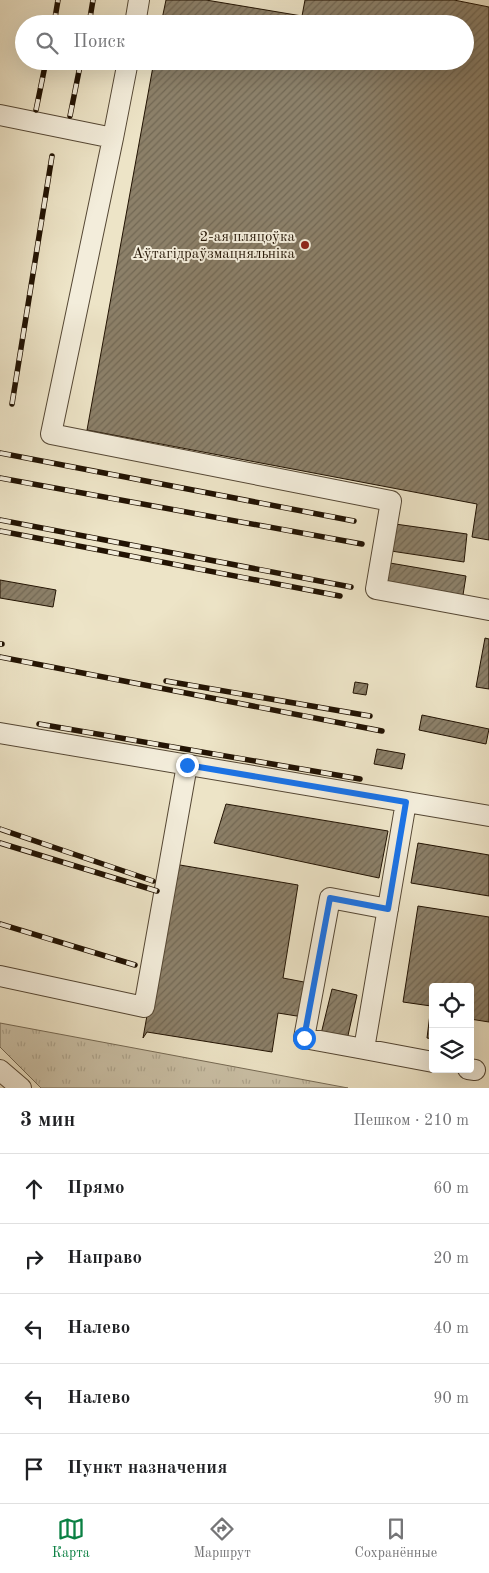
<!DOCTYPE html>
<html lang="ru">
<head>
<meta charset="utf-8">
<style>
  body { margin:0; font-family:"Old Standard TT",serif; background:#f6f6f6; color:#202124 }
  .controls { position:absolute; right:15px; bottom:15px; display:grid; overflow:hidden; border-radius:5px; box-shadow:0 5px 20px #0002 }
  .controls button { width:45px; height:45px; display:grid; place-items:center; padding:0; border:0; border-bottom:1px solid #e0e0e0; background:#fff; color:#202124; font:25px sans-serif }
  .stop { position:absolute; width:15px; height:15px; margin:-11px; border:4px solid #1a73e8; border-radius:50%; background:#fff }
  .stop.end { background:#1a73e8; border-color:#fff; box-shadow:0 1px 5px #0008 }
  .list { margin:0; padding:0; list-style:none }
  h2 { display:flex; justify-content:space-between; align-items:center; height:65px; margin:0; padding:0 20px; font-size:21px }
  h2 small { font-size:16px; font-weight:400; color:#757577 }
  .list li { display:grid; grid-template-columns:32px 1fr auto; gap:15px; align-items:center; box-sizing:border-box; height:70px; padding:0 20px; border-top:1px solid #e0e0e0 }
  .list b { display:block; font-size:19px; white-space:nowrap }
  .list em { font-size:16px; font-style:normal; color:#757577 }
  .icon { flex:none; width:28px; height:28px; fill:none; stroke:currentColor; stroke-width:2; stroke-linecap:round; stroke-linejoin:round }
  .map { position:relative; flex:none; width:489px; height:1088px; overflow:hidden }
  .search { position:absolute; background:#fff; box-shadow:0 5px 20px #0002; left:15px; right:15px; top:15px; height:55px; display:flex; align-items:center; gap:12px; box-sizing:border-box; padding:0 18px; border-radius:28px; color:#757577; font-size:19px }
  .sheet { height:415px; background:#fff }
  nav { display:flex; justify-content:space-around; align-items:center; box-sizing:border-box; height:70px; border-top:1px solid #e0e0e0; background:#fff; font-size:14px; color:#757577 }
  nav a { display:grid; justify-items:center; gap:2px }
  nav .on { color:#0b8043 }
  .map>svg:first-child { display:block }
  .grass { fill:url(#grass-tufts); stroke:#766a54 }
  .building { fill:url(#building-hatch); stroke:#221303 }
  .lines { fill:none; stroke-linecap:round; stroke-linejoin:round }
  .minor-casing { stroke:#554734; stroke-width:22 }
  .minor { stroke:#f3eddb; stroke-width:20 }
  .rail-casing { stroke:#221303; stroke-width:5.5 }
  .rail { stroke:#f3eddb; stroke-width:4; stroke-dasharray:11; stroke-linecap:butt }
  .route { stroke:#1a73e8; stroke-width:6 }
  .poi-dot { fill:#8f2418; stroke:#f3eddb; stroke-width:2 }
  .labels { text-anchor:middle; stroke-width:4; stroke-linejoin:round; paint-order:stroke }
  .poi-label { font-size:15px; fill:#221303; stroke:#f3eddb; text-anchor:end }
</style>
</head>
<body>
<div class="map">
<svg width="489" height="1088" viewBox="0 0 489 1088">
  <defs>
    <pattern id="grass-tufts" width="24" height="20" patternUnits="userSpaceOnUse" patternTransform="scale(1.25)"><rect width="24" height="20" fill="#cac0a6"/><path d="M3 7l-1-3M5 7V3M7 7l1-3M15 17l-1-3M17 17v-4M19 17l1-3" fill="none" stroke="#ada48d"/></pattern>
    <pattern id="building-hatch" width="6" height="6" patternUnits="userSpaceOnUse" patternTransform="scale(1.25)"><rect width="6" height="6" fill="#8c8069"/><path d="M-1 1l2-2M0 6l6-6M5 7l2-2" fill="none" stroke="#726854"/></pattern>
  </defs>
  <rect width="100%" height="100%" fill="#ede4c7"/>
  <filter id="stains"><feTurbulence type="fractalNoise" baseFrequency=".004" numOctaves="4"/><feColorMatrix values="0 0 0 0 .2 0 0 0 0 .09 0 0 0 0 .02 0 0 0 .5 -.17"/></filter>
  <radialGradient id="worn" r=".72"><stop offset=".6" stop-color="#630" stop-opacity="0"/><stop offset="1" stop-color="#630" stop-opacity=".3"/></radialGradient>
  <path class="grass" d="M0,1023l348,65h-307l-41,-41z"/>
  <path class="building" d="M166,0h40l96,16 3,-16h149l35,7v533l-17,-3 5,-33 -390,-74 67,-369h311v-37h-304z
    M395,524l72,10 -3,28 -73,-11z
    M390,563l76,13 -3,19 -77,-13z
    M0,580l56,10 -3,17 -53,-9z
    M485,638l4,1v50l-13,-2z
    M355,682l13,2 -2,11 -13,-2z
    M422,715l67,14 -3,15 -67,-14z
    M377,749l28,5 -3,15 -28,-5z
    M226,804l162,27 -9,47 -165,-35z
    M418,843l71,12v41l-78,-13z
    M174,864l124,21 -15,93 26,5 -6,34 -25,-4 -6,39 -125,-20 -4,6z
    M418,906l71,11v105l-19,-3v-32h-37v52l-6,-1 4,-32 -28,-4z
    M332,989l25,6 -10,45 -26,-6z"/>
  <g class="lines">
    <g class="minor-casing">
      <path id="minor" d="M135,24l4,-24
        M0,115l113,23 -62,296 340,67 -15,88 113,21
        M113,138l15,-77
        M0,733l489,83
        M406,802l-42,247 69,13
        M0,976l144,31 43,-242
        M364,1049l-60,-11 26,-140 58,11
        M468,1069l7,1
        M0,1070l21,18"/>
    </g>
    <use href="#minor" class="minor"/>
    <g class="rail-casing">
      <path id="rail" d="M54,24l4,-24
        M89,24l4,-24
        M36,110l10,-49
        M70,116l11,-55
        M12,404l40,-248
        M0,453l354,68
        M0,478l362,66
        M0,520l351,67
        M0,531l340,65
        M0,644h2
        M0,657l382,74
        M166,681l204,35
        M39,724l321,55
        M0,829l153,52
        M0,843l157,48
        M0,924l135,41"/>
    </g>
    <use href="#rail" class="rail"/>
  </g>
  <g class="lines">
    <path class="route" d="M187,765l219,37 -18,107 -58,-11 -26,140"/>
  </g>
  <circle class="poi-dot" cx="305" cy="245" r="5"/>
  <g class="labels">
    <g class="poi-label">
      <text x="295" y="241">2-ая пляцоўка<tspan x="295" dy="17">Аўтагідраўзмацняльніка</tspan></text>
    </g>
  </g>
  <rect width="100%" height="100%" filter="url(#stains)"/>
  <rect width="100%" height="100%" fill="url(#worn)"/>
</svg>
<div class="controls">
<button><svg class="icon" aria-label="locate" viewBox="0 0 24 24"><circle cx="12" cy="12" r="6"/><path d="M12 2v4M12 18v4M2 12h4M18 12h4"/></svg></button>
<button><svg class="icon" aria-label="layers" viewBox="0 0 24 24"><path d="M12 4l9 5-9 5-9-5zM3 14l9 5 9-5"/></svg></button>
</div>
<div class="stop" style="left:304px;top:1038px"></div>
<div class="stop end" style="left:187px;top:765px"></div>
<div class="search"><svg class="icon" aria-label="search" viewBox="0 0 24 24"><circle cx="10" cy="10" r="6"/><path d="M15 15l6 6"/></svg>Поиск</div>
</div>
<section class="sheet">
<h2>3 мин<small>Пешком · 210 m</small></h2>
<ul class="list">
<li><svg class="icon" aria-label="ahead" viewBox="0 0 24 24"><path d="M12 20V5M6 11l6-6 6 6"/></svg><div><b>Прямо</b></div><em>60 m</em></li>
<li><svg class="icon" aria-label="right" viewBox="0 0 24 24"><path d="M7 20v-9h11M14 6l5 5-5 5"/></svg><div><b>Направо</b></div><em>20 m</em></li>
<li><svg class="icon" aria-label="left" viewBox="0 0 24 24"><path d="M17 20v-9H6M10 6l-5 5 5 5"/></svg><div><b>Налево</b></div><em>40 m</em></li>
<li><svg class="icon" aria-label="left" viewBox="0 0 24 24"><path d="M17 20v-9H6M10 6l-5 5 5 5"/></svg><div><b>Налево</b></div><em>90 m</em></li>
<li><svg class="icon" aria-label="arrive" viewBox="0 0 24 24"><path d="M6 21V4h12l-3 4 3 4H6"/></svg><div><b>Пункт назначения</b></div></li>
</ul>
</section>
<nav>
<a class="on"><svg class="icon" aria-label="map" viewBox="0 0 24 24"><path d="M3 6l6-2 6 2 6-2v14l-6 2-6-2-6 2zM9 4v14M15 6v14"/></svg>Карта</a>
<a><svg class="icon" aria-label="directions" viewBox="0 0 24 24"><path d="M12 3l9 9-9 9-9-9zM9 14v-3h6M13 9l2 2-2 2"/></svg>Маршрут</a>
<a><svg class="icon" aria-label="saved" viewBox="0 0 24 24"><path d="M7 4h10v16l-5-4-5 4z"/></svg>Сохранённые</a>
</nav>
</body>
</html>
